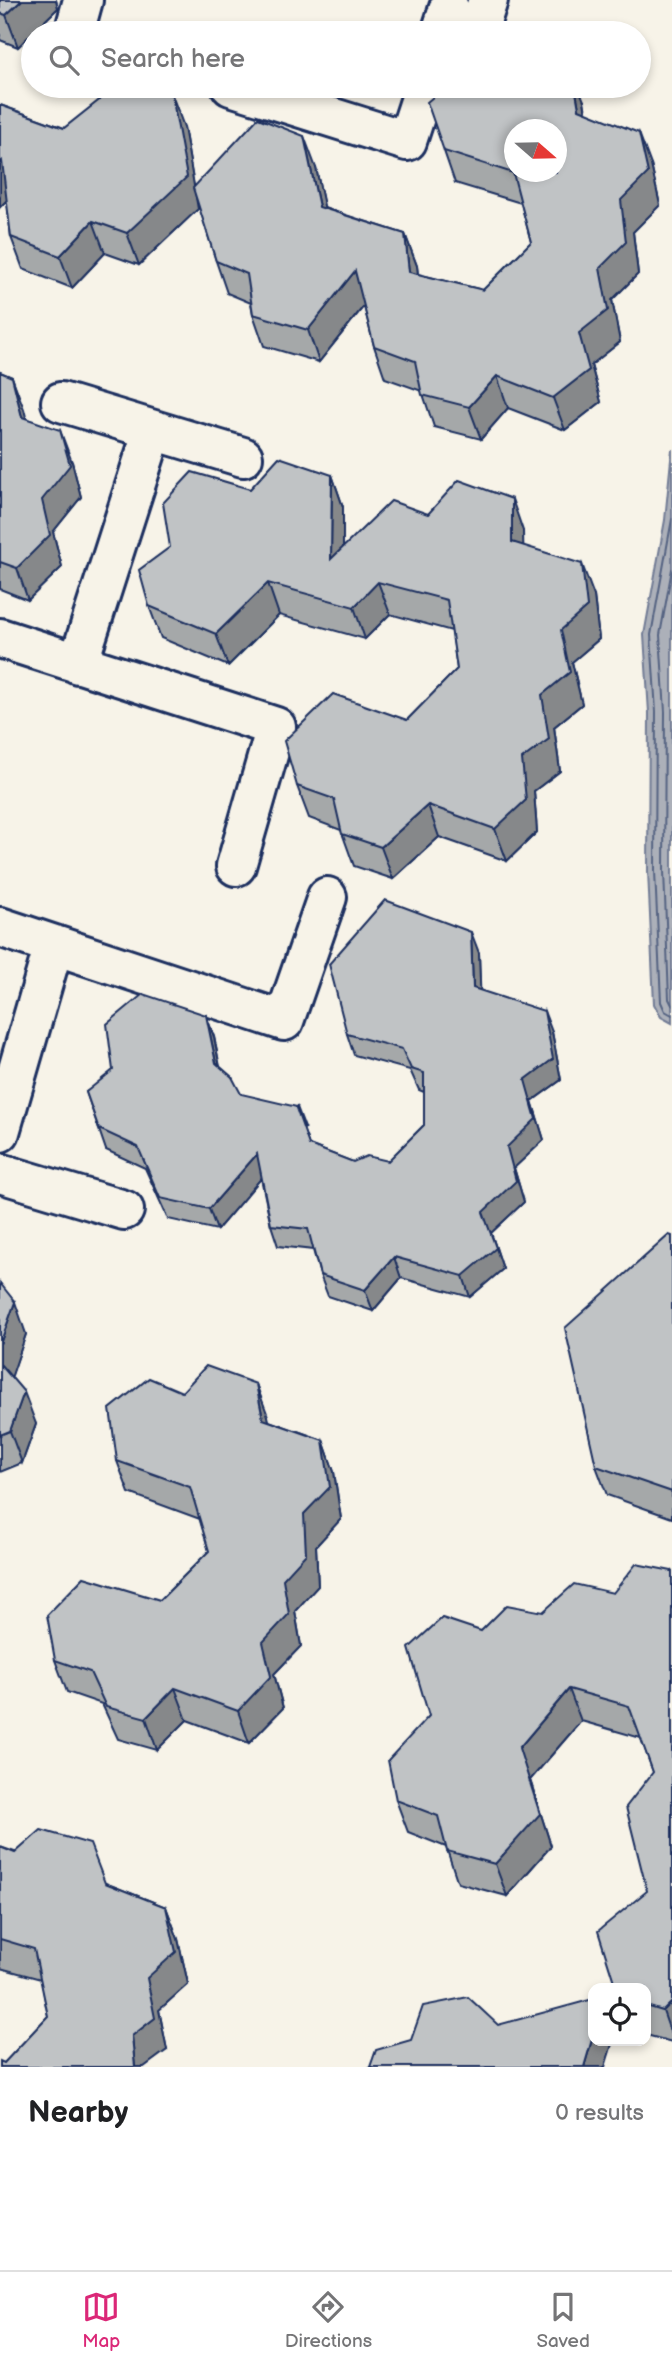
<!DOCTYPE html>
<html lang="en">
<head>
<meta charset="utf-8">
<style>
  body { margin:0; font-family:"Balsamiq Sans",sans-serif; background:#f6f6f6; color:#202124 }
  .controls { position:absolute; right:21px; bottom:21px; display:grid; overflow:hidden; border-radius:14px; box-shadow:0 4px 10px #0003 }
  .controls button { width:63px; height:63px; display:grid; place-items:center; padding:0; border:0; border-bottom:2px solid #e0e0e0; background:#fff; color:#202124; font:35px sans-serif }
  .compass { position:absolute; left:504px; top:119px; width:63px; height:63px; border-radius:50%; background:#fff; box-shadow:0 4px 10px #0003; rotate:110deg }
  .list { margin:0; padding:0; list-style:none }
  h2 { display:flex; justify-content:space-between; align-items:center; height:91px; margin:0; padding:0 28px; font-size:30px }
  h2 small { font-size:23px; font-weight:400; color:#757577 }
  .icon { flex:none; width:38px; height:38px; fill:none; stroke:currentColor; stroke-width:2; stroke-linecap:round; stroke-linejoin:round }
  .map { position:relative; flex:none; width:672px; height:2067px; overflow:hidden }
  .search { position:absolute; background:#fff; box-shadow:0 4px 10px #0003; left:21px; right:21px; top:21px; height:77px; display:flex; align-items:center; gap:18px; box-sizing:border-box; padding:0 24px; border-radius:38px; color:#757577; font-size:26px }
  .sheet { height:203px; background:#fff }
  nav { display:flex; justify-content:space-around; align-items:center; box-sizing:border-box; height:98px; border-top:2px solid #e0e0e0; background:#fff; font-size:19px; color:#757577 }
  nav a { display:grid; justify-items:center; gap:4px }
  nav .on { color:#db2777 }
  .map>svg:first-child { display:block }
  .water { fill:#acb0b9; stroke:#727c95; stroke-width:2 }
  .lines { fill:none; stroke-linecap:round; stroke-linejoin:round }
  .shore { stroke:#556382; stroke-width:2 }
  .minor-casing { stroke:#1b2f5e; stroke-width:44 }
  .minor { stroke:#f7f3e8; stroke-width:38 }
  .wall { fill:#a5a8a9; stroke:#1b2f5e; stroke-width:2 }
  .shaded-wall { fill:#86888a; stroke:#1b2f5e; stroke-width:2 }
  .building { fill:#c0c3c5; stroke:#1b2f5e; stroke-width:2; fill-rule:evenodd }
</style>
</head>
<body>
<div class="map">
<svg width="672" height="2067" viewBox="0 0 672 2067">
  <rect width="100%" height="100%" fill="#f7f3e8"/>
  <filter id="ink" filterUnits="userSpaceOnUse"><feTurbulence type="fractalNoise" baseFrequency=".0143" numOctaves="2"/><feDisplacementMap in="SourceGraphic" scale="14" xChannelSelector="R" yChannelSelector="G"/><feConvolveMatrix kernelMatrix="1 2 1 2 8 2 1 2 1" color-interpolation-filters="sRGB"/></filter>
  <g filter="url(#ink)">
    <path class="water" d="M672,449v574l-11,-6 -7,-13 -6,-133 1,-158 -5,-78 21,-115z"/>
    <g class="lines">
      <path class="shore" d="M672,519l-21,116 5,77 -1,159 6,131 4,9 7,4
        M672,569l-12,66 5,77 -1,159 5,128 3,6"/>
      <g class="minor-casing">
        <path id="minor" d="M482,19l6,-19
          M74,33l9,-33
          M441,33l8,-25
          M231,86l176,55 18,-55
          M61,402l182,55
          M0,638l276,89 -40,139
          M78,664l75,-234
          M0,927l284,94 43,-124
          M0,1132l54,-187
          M0,1173l124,37"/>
      </g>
      <use href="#minor" class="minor"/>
    </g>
    <path class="wall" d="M0,0h56l2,8 -40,39 -18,-7z
      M584,101l2,11 65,53 9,40 -27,27 5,42 -26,26 8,42 -29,23 10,37 -36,28 -57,-22 -27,31 -47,-12 -12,-36 -37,-13 -11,-32 -10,-40 -45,56 -55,-16 -11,-32 -2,-11 -24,-10 -11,-32 -20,-65 2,13 -59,56 -34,-12 -33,35 -49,-19 -12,-32 -4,-37 -7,7v-102l64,23 120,-1 10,60 122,-19 8,40 81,26 12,32 1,8 65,16 48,-48 -10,-39 -66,-20 -11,-32z
      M0,372l12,5 14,42 46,43 9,35 -28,35 9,35 -34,33 -28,-11z
      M332,475l11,32v41l85,-34 95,17v15l71,50 5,43 -27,23 10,42 -28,23 6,44 -26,20 3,41 -30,29 -68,-24 -46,42 -39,-13 -13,-36 -32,-12 -12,-32 110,-66 50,-51 -5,-38 -62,-17 -25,25 -86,-24 -51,51 -67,-28 -12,-32 101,-117z
      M479,953l1,38 72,41 9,48 -29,21 12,39 -30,28 10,34 -33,31 12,36 -33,28 -69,-19 -28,33 -45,-15 -8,-21 -7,-25 -35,-4 -7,-21 -10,-47 -44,52 -49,-11 -23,-51 -39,-18 -20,-58 120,-77 8,22 6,30 21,27 64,34 -2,1 6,16 44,17 35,-1 36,-36v-33l-5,-2 -9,-20 -56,-15 -7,-21z
      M672,1236v282l-65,-23 -11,-29z
      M0,1283l26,51 -15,43 25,47 -14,39 -22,9z
      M256,1384l13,37 54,19 11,32 7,47 -25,27 2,40 -23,25 6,35 -27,28 9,34 -34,35 -62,-23 -30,30 -39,-11 -16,-35 -35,-12 -12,-32 105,-60 49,-49 -9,-32 -71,-26 -12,-32 65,-69z
      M672,1571v471l-26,-7 1,-144 6,-119 -12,-34 -60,-17 -51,59 21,66 -44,50 -49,-13 -12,-36 -38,-15 -12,-32 33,-84 52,-85 62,-19 70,-19z
      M0,1847l105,36 61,24 12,32 10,45 -29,26 8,40 -163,13 44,-47 -7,-37 -41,-11z"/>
    <path class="shaded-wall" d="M22,0h34l2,8 -40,39 -12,-32z
      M575,86h3l6,15 6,40 -11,-32z
      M172,95l12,32 14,82 -59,56 -12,-32z
      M639,133l12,32 9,40 -27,27 5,42 -26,26 8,42 -29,23 10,37 -36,28 -12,-32 26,-65 21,-65 21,-68z
      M304,136l12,32 15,71 -12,-32z
      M2,161l12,32 -14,14v-44z
      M93,221l12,32 -33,35 -12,-32z
      M405,234l12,32 4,38 -12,-32z
      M355,271l11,32 -47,59 -11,-32z
      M497,376l11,32 -27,31 -12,-32z
      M12,377l12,32 10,40 -12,-32z
      M60,430l12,32 9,35 -28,35 9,35 -34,33 -11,-32 25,-68z
      M332,475l11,32v84l-12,-32z
      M512,499l11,32 1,43 -12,-32z
      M582,564l12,32 5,43 -27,23 10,42 -28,23 6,44 -26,20 3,41 -30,29 -12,-32 27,-70 39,-129z
      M378,582l12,32 -25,25 -11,-32z
      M268,583l11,32 -51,51 -12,-32z
      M428,805l11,32 -46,42 -12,-32z
      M471,932l8,21 2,56 -8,-21z
      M544,1011l8,21 9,48 -29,21 12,39 -30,28 10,34 -33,31 12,36 -33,28 -7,-21 20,-64 24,-65z
      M206,1015l8,22 9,47 -7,-21z
      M297,1107l8,21 -2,1 -7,-21z
      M257,1154l7,21 -47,55 -8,-21z
      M394,1257l7,21 -28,33 -8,-21z
      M15,1302l11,32 -19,56 -7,-18v-28z
      M256,1384l12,32 7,35 -12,-32z
      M24,1392l12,32 -14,39 -12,-32z
      M323,1440l11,32 7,47 -25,27 2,40 -23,25 6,35 -27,28 9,34 -34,35 -11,-32 25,-69 41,-128z
      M175,1688l12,32 -30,30 -11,-32z
      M569,1689l12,32 -51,59 21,66 -44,50 -12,-32 24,-116z
      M166,1907l12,32 10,45 -29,26 8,40 -23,17h-9l-3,-31z
      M672,2002v35l-9,-26z
      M593,2036v5h20l-8,26h-21z"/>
    <path class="building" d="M0,0h22l-16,15 -6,-2z
      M117,86h21l34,9 15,82 -60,56 -34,-12 -33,35 -49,-19 -9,-76 -2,2v-58l64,23z
      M446,86h129l4,23 60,24 9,40 -27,27 5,42 -26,26 8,42 -29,23 10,37 -36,28 -56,-22 -28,31 -47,-12 -7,-34 -41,-15 -19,-75 -47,59 -55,-16 -6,-40 -31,-13 -23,-73 65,-70 46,18 15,71 86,27 4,38 74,18 48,-48 -18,-69 -69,-22 -17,-49zM514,130h42v42h-42z
      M0,372l12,5 10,40 38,13 10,35 -28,35 8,35 -33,33 -17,-6z
      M279,457l53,18 -1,84 60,-58 37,13 31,-34 53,19v43l70,22 5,43 -26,23 9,42 -28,23 7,44 -27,20 4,41 -31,29 -67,-24 -47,42 -39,-13 -8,-35 -37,-13 -13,-45 49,-47 74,26 50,-51 -10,-69 -69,-18 -24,25 -86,-24 -52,51 -67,-28 -10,-36 31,-23 -7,-44 29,-31 58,17z
      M385,900l86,32 2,56 71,23 9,48 -28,21 11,39 -29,28 9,34 -33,31 13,36 -33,28 -69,-19 -29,33 -45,-15 -12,-46 -37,-4 -14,-71 -48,55 -49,-11 -22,-51 -39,-18 -13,-37 27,-22 -6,-46 36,-30 63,21 10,48 16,14 9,17 56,13 -1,1 13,37 44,17 14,-6 21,5 36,-36v-52l-13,-4 -9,-20 -55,-15 -18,-70z
      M669,1235l3,1v256l-76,-26 -31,-138z
      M0,1283l15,19 -15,42z
      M0,1364l24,28 -14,39 -10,4z
      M206,1366l50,18 7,35 60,21 7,47 -26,27 2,40 -23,25 6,35 -26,28 8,34 -33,35 -63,-23 -29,30 -40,-11 -16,-35 -35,-12 -8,-45 37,-38 76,23 49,-49 -19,-64 -73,-26 -7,-52 39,-31 33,14z
      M636,1564l36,7v431l-9,9 -17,-5v-18h-30l-18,-57 49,-40 -21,-84 27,-35 -24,-66 -60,-17 -50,59 21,66 -45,50 -48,-13 -9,-35 -42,-16 -8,-40 41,-44 -20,-68 33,-30 39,13 26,-26 36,7 31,-28 39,9z
      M41,1830l49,14 15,39 61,24 10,45 -29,26 8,40 -23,18 3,31h-135v-6l4,2 44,-47 -14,-67 -34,-10v-92l15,6z
      M468,1997l30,28 95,-26v37l-9,31h-214l6,-17 35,-10 12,-34z"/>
  </g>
</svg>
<div class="controls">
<button><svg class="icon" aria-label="locate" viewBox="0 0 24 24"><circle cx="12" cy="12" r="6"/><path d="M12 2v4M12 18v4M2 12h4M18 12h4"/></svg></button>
</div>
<svg class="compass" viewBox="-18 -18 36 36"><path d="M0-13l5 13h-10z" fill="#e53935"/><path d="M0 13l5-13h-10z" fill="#757577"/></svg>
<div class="search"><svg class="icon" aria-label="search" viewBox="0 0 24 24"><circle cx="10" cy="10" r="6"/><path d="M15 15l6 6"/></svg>Search here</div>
</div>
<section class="sheet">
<h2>Nearby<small>0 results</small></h2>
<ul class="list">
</ul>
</section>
<nav>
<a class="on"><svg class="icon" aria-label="map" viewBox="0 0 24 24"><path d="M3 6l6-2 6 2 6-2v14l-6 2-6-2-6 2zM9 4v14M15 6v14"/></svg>Map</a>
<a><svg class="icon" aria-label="directions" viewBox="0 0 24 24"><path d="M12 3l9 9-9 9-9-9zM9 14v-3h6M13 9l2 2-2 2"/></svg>Directions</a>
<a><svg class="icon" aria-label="saved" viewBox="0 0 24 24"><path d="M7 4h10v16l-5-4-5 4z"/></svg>Saved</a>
</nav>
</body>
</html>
